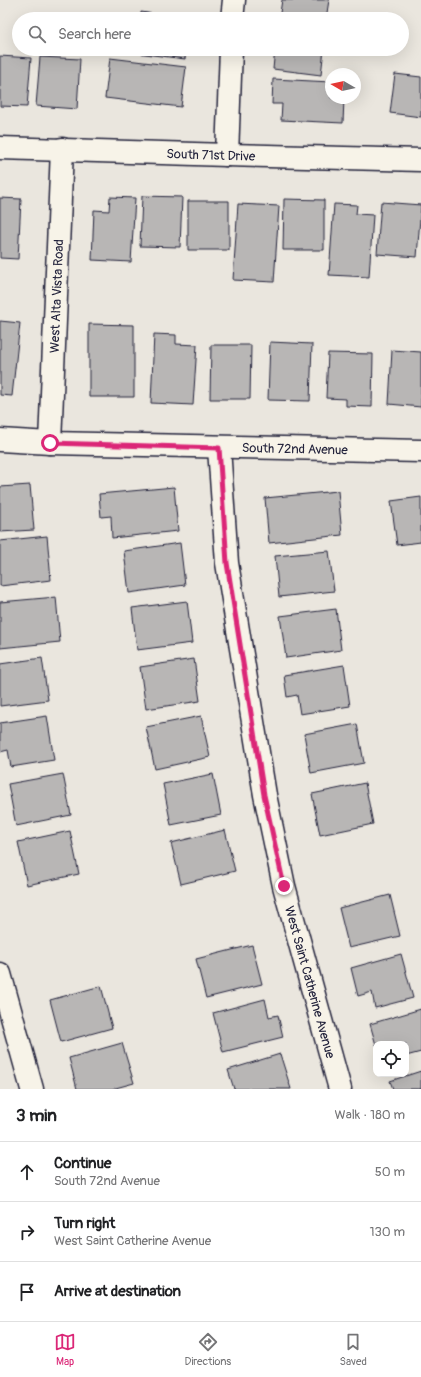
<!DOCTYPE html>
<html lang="en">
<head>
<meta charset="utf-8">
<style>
  body { margin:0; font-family:Pangolin,sans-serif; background:#f2f2f2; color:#202124 }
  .controls { position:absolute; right:12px; bottom:12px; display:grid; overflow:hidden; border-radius:8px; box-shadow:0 4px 16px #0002 }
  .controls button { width:36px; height:36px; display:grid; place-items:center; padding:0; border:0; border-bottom:1px solid #e0e0e0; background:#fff; color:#202124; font:20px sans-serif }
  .compass { position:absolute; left:325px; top:68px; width:36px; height:36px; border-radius:50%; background:#fff; box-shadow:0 4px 16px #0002; rotate:279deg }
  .stop { position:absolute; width:12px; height:12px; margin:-9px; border:3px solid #db2777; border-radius:50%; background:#fff }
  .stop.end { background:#db2777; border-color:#fff; box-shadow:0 1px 4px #0008 }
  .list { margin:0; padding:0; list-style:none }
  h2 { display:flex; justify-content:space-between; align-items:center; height:52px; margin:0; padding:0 16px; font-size:17px }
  h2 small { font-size:13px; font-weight:400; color:#757577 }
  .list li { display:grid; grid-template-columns:26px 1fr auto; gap:12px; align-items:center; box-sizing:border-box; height:60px; padding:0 16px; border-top:1px solid #e0e0e0 }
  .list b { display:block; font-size:15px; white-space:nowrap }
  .list p { margin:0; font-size:13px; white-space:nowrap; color:#757577 }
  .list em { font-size:13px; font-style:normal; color:#757577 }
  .icon { flex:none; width:22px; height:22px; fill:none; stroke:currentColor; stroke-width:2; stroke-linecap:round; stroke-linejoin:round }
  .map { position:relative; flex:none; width:421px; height:1089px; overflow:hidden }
  .search { position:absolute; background:#fff; box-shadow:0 4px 16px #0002; left:12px; right:12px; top:12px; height:44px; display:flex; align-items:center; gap:10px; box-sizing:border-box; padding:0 14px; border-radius:22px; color:#757577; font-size:15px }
  .sheet { height:232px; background:#fff }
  nav { display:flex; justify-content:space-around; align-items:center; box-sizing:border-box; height:56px; border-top:1px solid #e0e0e0; background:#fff; font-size:11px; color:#757577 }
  nav a { display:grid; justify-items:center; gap:2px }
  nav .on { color:#db2777 }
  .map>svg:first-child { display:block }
  .building { fill:#b8b6b5; stroke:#22223b }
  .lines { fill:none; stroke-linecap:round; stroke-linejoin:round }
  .minor-casing { stroke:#22223b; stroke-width:25 }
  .minor { stroke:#f7f3e8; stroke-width:22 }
  .route { stroke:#db2777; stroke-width:5 }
  .labels { text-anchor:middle; stroke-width:3.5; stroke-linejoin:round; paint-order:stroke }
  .street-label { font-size:13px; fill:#22223b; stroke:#f7f3e8 }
</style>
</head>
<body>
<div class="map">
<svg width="421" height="1089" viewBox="0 0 421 1089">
  <rect width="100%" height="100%" fill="#eae6de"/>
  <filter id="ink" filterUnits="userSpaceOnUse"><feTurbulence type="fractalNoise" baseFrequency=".025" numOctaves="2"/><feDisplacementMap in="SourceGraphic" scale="8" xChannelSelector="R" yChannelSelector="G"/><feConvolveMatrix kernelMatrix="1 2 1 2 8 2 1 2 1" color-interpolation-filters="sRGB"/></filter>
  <g filter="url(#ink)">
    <path class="building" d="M282,0h47l-3,19h-47z
      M141,12l49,7h-49z
      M137,49h49l-1,10 -48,-6z
      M275,49h49l-3,26 -48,-6z
      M0,56l31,2 -4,49 -27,-1z
      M40,57l40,2 -3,50 -41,-3z
      M110,58l76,9 -5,40 -76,-9z
      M395,74l26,3v40l-31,-4z
      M273,79l58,3v16h13l-1,25 -62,-3 1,-16h-10z
      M142,196l40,1 -2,50 -40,-1z
      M110,197l25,1 -4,64 -39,-2 2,-50 15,1z
      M0,198l21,1 -3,60 -18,-1z
      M284,199l40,1v50h-41z
      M188,201h41v49h-41z
      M381,202l40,3 -4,52 -40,-3z
      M238,204l41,2 -5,76 -41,-2z
      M334,204l23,1 -1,9 17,1 -4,62 -40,-2z
      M0,321l20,2 -8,73 -12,-1z
      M89,324l45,1v72h-45z
      M154,334l22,1v9l21,1 -4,60 -42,-2z
      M270,342l42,2 -2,57 -42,-1z
      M211,345h40l-1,54h-40z
      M392,350l29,2v55l-32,-3z
      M328,353l45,1 -1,53 -26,-1v-7l-20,-1z
      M30,485l4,45 -34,2v-45z
      M174,487l4,44 -66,7 -1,-22 -10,1 -2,-23z
      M338,491l4,44 -73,8 -4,-45z
      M421,497v45l-24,3 -6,-44z
      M47,536l4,44 -51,6v-45z
      M180,543l5,42 -56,8 -5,-42z
      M329,551l5,40 -55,6 -4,-41z
      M56,597l4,45 -60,6v-46z
      M187,601l5,42 -55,7 -5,-42z
      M336,609l5,41 -55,8 -6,-42z
      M42,658l6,42 -48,6v-42z
      M194,659l6,42 -54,8 -6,-42z
      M344,665l6,41 -50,8 -3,-19 -10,2 -3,-22z
      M47,716l7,44 -43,7 -3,-17 -8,2v-29z
      M201,716l9,41 -55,12 -9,-42z
      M357,724l7,39 -53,10 -7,-39z
      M63,774l8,41 -55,11 -8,-42z
      M213,774l8,41 -50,10 -8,-41z
      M365,783l8,41 -53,11 -8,-41z
      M225,830l10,41 -54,13 -10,-41z
      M70,831l9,43 -52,11 -9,-43z
      M390,895l10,41 -51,12 -10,-40z
      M252,945l10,39 -56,14 -10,-39z
      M401,954l12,44 -38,10 -3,-16 -14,4 -7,-28z
      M101,986l11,42 -51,14 -11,-42z
      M265,999l4,18 9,-2 5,22 -60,15 -10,-39z
      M421,1009v43l-15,4v-12l-30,1 -6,-21z
      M122,1043l12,40 -22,6h-35l-8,-31z
      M280,1054l11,35h-57l-6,-19z
      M421,1071v18h-28l-3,-8z"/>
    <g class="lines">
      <g class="minor-casing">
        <g id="minor">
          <path d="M232,19l2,-19"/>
          <path id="s1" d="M0,148l227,7 194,5"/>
          <path d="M227,155l4,-106"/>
          <path id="s2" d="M0,440l50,3 371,8"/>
          <path id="s3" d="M50,443l12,-294"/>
          <path id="s4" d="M219,448l8,115 38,232 19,91 56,203"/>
          <path d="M0,974l32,115"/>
        </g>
      </g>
      <use href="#minor" class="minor"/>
    </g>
  </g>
  <g class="lines" filter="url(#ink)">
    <path class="route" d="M50,443l169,5 8,115 37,232 20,91"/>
  </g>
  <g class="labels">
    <g class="street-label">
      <text dy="5" stroke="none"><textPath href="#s1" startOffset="211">South 71st Drive</textPath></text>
      <text dy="5" stroke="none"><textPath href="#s3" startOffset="147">West Alta Vista Road</textPath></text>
      <text dy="5" stroke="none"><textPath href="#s2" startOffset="295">South 72nd Avenue</textPath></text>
      <text dy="5" stroke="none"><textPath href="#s4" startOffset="543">West Saint Catherine Avenue</textPath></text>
    </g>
  </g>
</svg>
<div class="controls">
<button><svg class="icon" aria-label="locate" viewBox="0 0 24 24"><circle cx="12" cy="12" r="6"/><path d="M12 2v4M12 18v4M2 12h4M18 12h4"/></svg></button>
</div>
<svg class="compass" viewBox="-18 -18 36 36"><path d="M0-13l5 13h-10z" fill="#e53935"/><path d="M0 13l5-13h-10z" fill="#757577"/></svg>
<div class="stop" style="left:50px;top:443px"></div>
<div class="stop end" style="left:284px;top:886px"></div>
<div class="search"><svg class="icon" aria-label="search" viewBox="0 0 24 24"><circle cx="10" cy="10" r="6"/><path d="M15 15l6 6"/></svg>Search here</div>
</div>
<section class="sheet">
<h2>3 min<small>Walk · 180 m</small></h2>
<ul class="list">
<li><svg class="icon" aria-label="ahead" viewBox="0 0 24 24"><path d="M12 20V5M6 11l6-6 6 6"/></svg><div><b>Continue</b><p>South 72nd Avenue</p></div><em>50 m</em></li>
<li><svg class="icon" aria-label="right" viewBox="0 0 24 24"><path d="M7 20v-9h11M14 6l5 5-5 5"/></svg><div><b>Turn right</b><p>West Saint Catherine Avenue</p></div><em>130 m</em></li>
<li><svg class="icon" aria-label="arrive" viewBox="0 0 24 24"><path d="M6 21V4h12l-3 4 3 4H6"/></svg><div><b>Arrive at destination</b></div></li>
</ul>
</section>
<nav>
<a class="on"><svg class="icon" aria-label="map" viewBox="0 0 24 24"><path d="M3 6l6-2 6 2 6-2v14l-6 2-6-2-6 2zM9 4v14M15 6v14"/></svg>Map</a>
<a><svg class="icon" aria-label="directions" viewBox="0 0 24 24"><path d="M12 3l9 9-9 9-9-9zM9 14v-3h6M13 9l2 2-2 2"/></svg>Directions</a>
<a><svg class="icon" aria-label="saved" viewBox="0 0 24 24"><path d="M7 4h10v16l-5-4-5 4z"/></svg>Saved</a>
</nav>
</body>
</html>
